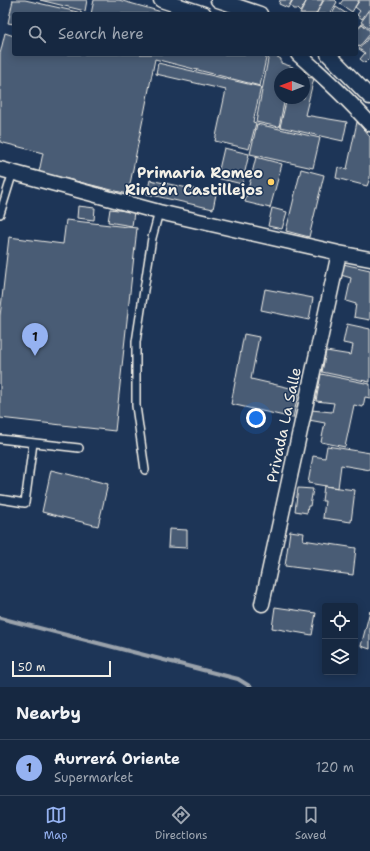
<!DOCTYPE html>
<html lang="en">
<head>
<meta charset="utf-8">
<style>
  body { margin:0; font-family:"Shantell Sans",sans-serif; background:#1f3048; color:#f1f3f6 }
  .controls { position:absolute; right:12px; bottom:12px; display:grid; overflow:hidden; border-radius:4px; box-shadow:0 2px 10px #0003 }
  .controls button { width:36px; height:36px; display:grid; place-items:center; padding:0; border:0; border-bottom:1px solid #35445a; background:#162841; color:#f1f3f6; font:20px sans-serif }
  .compass { position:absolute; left:274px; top:68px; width:36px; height:36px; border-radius:50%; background:#162841; box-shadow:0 2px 10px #0003; rotate:270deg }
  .scale { position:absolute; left:12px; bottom:10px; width:99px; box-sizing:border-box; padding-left:4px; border:2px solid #f4f1e8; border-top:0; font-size:11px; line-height:14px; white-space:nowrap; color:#f4f1e8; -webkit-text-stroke:3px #1d3557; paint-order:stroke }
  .you { position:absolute; left:256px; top:418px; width:14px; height:14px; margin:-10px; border:3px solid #fff; border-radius:50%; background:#1a73e8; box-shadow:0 0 0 6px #1a73e833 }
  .badge { display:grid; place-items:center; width:26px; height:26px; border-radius:50%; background:#95b2f1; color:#111; font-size:13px; font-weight:700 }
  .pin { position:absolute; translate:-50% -33px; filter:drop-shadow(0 1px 2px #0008) }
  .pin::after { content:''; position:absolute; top:21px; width:14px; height:12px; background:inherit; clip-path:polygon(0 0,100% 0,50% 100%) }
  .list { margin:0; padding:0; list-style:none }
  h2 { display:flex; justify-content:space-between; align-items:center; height:52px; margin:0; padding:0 16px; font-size:17px }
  h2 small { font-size:13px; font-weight:400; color:#9ea6b1 }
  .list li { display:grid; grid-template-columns:26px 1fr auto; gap:12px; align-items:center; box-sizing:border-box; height:56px; padding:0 16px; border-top:1px solid #35445a }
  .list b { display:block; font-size:15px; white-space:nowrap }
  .list p { margin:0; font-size:13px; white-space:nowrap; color:#9ea6b1 }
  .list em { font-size:13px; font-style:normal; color:#9ea6b1 }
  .icon { flex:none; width:22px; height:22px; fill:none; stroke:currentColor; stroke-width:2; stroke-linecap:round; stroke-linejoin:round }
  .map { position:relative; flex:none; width:370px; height:687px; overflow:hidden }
  .search { position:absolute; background:#162841; box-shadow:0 2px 10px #0003; left:12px; right:12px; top:12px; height:44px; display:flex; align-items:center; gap:10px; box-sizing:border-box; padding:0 14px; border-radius:4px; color:#9ea6b1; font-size:15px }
  .sheet { height:108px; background:#162841 }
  nav { display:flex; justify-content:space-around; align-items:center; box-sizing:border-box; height:56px; border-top:1px solid #35445a; background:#162841; font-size:11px; color:#9ea6b1 }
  nav a { display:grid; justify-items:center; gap:2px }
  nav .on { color:#95b2f1 }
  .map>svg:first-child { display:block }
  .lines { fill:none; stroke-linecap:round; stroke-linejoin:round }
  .stream { stroke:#9aa2ab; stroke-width:4 }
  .building { fill:#485b74; stroke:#f4f1e8 }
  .lane-casing { stroke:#f4f1e8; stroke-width:10 }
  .street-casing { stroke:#f4f1e8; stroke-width:17 }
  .lane { stroke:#1d3557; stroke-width:7 }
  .street { stroke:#1d3557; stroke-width:14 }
  .poi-dot { fill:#ffd166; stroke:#1d3557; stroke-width:1.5 }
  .labels { text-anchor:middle; stroke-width:3; stroke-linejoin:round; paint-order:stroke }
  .poi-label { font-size:15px; font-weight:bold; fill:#f4f1e8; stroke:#1d3557; text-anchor:end }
  .street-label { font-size:15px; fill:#f4f1e8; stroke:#1d3557 }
</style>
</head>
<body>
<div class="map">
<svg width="370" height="687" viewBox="0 0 370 687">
  <rect width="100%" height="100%" fill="#1d3557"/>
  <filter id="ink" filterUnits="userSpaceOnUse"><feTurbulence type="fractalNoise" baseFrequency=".025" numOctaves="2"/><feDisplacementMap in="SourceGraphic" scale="8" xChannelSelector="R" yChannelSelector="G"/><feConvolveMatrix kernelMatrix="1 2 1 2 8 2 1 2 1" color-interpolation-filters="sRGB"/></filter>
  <g filter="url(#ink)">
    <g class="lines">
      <path class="stream" d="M0,618l238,61 13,8"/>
    </g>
    <path class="building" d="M13,0h12l57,13v1h-68v10l-6,-1z
      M40,0h47l-2,11z
      M94,0h25l50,14h-78z
      M280,0h12l-4,8 -9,-4z
      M293,0h14l-7,12 -3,-3h-4l-3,-4z
      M307,0h16l-7,14h-16z
      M324,0h11l2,2 -7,12h-14z
      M343,0h16l-7,12 -12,-8z
      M360,0h10v8l-8,11 -5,-4 3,-4 -5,-4z
      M336,7l11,7h-15z
      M370,10v19l-9,-7z
      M362,24l8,7v3l-11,13 -3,-2v-14z
      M5,33l9,3v18h253l-7,32 -105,-27 -27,135 -89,-22 4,-19 -43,-11v-88z
      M370,36v24l-1,-1 -4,4 -5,-4 5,-6 -6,-4z
      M269,54h3l9,5v4l12,4 -2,7h-11v24h5l-6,29 -23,-5z
      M158,63l103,24 -8,35 3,1 -7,26 -34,-8 11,-51 -70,-16z
      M293,68l12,4v5l9,1 -9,37 42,7 -4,19 -63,-14 7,-29h17v-24h-12z
      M357,122l13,15v41l-3,8 -31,-8 2,-11 9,2z
      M257,124l63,14 -7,30 -63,-14z
      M224,148l25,6 -7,30 -25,-6z
      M256,157l26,7 -12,44 -25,-6z
      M301,169l23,6 -15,62 -23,-6z
      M150,180l66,14 -3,15 -66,-15z
      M78,206l17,2 -1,12 -17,-2z
      M272,208l15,4 -5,17 -14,-3z
      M110,209l24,3 -2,14 -24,-4z
      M66,220l71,8 -22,203 -115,-13v-102l9,-79 54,7z
      M343,264l27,6v50l-16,-3 2,-13 -10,-3 5,-23 -10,-3z
      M265,289l48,9 -4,22 -48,-10z
      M347,324l23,5v53l-48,-10 4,-21 25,4 2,-10 -10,-2z
      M244,334l15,3 -8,42 48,11 -6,28 -62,-14z
      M321,374l49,10v14l-5,-1 -2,10 -9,-2 -9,42 -24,-5 4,-19 -16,-3 2,-10 21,2 2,-9 -18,-2z
      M327,446l43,7v17l-29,-5 -3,23 -30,-5 5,-27 12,2z
      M51,470l57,14 -10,42 -56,-14z
      M324,486l31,4 -4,32 -28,-4 2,-17h-3z
      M298,488l15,1 -3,17h-2l-1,7 -12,-2z
      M169,529l18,1v18l-19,-1z
      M290,531l14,2 -1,7 53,8 -3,27 -68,-9z
      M275,607l41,6 -4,22 -40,-7z
      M370,611v38l-9,-3z"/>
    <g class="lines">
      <g class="lane-casing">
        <path id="lane" d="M0,214l13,-42
          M0,439l79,9
          M145,470l-9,-64v-64l16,-104 7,-26
          M0,499l25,4 8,-60"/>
      </g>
      <g class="street-casing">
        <path id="street" d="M161,0l43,14
          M218,0l42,14
          M298,54c25,22 50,45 72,70
          M328,54l42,43
          M0,169l159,43 180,41 31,6
          M262,604l77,-351"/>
      </g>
      <use href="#lane" class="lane"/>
      <use href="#street" class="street"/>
    </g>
  </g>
  <circle class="poi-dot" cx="271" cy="182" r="4"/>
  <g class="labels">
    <g class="poi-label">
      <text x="263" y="178">Primaria Romeo<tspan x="263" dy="17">Rincón Castillejos</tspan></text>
    </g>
    <g class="street-label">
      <text transform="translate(284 425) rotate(-78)" y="5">Privada La Salle</text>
    </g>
  </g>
</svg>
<div class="controls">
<button><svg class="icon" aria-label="locate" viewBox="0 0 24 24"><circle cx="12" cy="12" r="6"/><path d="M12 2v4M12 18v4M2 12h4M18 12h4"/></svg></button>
<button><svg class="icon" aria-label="layers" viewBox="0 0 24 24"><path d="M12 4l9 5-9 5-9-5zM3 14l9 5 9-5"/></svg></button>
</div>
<svg class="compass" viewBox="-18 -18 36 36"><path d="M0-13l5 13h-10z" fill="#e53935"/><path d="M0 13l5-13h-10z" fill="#9ea6b1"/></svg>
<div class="scale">50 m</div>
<div class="you"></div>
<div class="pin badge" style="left:35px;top:356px">1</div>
<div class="search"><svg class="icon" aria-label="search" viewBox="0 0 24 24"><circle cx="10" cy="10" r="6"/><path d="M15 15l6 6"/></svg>Search here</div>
</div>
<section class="sheet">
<h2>Nearby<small></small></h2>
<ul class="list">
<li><span class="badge">1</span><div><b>Aurrerá Oriente</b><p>Supermarket</p></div><em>120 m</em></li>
</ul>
</section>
<nav>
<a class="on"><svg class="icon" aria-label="map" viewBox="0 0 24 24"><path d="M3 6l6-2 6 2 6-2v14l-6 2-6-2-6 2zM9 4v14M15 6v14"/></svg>Map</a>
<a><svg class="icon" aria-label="directions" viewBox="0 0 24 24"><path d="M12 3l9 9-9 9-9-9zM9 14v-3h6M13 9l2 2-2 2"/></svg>Directions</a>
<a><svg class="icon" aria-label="saved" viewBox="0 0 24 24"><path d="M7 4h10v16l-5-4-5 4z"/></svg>Saved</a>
</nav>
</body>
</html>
